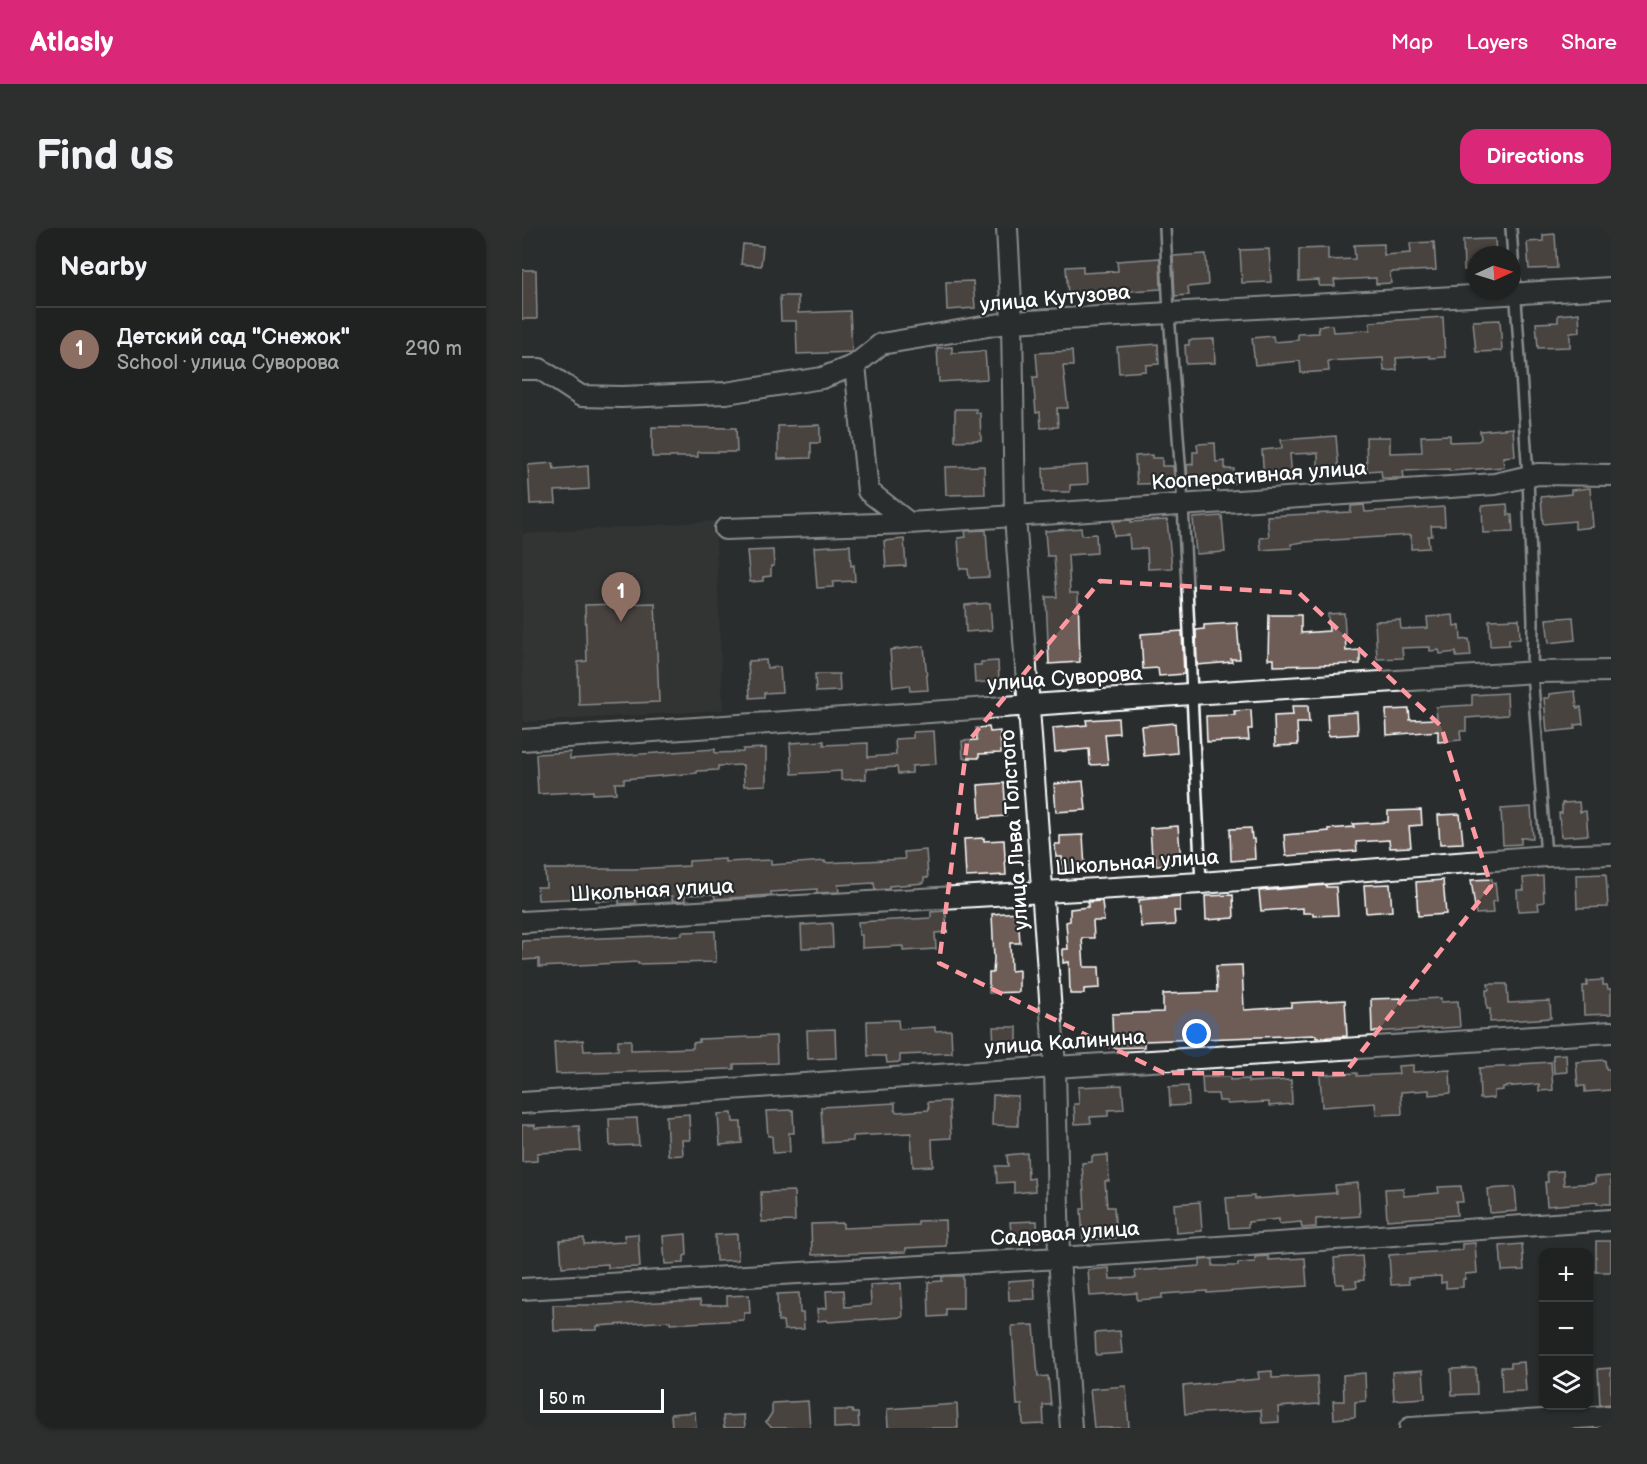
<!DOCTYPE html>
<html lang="en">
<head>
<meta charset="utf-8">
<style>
  body { margin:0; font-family:"Balsamiq Sans",sans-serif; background:#2d2f2f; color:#f1f3f6 }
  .controls { position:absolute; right:18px; bottom:18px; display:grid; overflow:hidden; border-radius:12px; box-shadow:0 2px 4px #0004 }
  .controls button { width:54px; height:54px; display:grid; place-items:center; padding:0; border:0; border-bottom:2px solid #3d3f40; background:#202222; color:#f1f3f6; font:30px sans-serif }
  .compass { position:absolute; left:945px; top:18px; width:54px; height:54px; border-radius:50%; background:#202222; box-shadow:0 2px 4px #0004; rotate:86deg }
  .scale { position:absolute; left:18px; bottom:15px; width:124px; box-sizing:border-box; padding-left:6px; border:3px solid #fff; border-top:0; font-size:16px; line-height:21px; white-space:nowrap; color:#fff; -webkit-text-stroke:4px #2a2d2e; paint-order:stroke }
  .you { position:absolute; left:675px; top:806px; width:21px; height:21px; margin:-15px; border:4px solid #fff; border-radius:50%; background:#1a73e8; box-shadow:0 0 0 9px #1a73e833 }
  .badge { display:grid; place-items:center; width:39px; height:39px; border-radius:50%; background:#db2777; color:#fff; font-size:20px; font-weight:700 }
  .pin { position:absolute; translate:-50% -50px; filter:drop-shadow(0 2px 3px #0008) }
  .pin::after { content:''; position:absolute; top:32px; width:21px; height:18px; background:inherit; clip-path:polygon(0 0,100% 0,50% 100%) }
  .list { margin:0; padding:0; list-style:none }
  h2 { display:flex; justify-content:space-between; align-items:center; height:78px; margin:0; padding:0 24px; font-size:26px }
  h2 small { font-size:20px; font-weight:400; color:#a2a4a5 }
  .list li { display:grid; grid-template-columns:39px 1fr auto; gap:18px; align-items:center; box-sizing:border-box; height:84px; padding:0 24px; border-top:2px solid #3d3f40 }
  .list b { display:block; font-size:22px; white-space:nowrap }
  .list p { margin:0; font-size:20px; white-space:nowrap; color:#a2a4a5 }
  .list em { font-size:20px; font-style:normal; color:#a2a4a5 }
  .icon { flex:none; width:33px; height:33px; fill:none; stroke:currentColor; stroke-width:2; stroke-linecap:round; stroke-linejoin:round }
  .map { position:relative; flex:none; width:1089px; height:1200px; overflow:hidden; border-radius:18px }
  header { display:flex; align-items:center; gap:36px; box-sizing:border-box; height:84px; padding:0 30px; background:#db2777; color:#fff }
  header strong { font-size:28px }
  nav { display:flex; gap:33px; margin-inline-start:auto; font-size:21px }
  .intro { display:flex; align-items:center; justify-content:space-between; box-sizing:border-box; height:144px; padding:0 36px }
  h1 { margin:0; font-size:42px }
  .button { padding:15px 27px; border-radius:18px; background:#db2777; color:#fff; font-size:21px; font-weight:700 }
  main { display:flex; gap:36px; padding:0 36px }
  aside { flex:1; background:#202222; border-radius:18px; box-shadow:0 2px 4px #0004 }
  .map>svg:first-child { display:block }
  .built { fill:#3e3b3a }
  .building { fill:#6e5d56; stroke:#fff; stroke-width:1.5 }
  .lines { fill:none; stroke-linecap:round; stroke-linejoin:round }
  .service-casing { stroke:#fff; stroke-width:14 }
  .minor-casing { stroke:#fff; stroke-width:24 }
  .service { stroke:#2a2d2e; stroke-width:9 }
  .minor { stroke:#2a2d2e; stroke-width:20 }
  .marked { fill:none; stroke:#ff9aa2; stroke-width:4.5; stroke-dasharray:12 8; stroke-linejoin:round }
  .labels { text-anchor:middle; stroke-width:4.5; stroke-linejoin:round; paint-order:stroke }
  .street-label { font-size:21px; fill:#fff; stroke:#2a2d2e }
</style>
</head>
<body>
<header>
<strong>Atlasly</strong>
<nav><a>Map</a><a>Layers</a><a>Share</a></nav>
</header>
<div class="intro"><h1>Find us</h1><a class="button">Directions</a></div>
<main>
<aside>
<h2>Nearby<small></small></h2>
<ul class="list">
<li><span class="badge" style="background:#8d6e63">1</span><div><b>Детский сад &quot;Снежок&quot;</b><p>School · улица Суворова</p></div><em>290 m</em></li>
</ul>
</aside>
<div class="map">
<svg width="1089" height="1200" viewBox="0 0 1089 1200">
  <rect width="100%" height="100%" fill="#2a2d2e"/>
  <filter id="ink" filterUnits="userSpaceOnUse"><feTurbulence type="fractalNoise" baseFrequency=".0167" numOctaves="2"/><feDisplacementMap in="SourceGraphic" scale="12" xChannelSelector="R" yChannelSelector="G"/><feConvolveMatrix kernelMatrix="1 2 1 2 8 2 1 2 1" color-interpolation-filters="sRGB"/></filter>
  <g filter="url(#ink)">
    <path class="built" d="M193,293l8,189 -198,12 -3,-5v-183z"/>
    <path class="building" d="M1033,6l2,34 -28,1 -2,-27 16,-1v-6z
      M966,11h7l1,16h-20v15h-12l-1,-30z
      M912,14l2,28 -46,2 1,11 -15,1v-6l-42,2 1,6h-16v-6l-20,1v-32l29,-1v12l27,-1 -1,-14 30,-1v11l27,-2 -1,-10z
      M221,16l20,2 -2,20 -20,-2z
      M747,21l2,33 -29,1 -2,-33z
      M684,26l2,31 -20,2 1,8 -14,1 -2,-40z
      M638,30l1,31 -93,6 -2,-28 17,-1v7l35,-2 -1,-10z
      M0,42h14l1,49h-15z
      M451,53l2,27 -28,2 -1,-28z
      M258,68h18v17l52,-2 2,41 -55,2 -1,-33h-15z
      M1057,85l1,19 -10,1v14l-32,1 -2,-25 22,-1v-7z
      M921,89l2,40 -15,1v-2l-34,2 1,12 -13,1 -1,-13 -55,3 1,10 -28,2 -1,-12 -45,4 -3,-27 21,-2 1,6 24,-2v-6l21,-1 -1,-7 14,-1 1,7 37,-2v-8z
      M978,92l2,31 -26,1 -3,-31z
      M692,111l1,24 -29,1 -1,-19h4v-5z
      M636,116l1,20 -13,1v6l-27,2 -2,-26z
      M430,119v6l33,-2 2,28 -48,3 -2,-34z
      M550,123l1,15h-10l5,42h-11l1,19 -17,1 -1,-16 -4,1 -3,-36h5l-2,-24z
      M433,181h21v4h4l1,27 -26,1z
      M298,197v18h-9v15l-33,1v-33z
      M130,199l84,1 1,24h-39v5h-46z
      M991,200l2,28 -12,1 1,10 -55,4v-2l-46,2 1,7h-22l-1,-8 -14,1 -1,-34h24v16l32,-1 -1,-16 29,-1v7l28,-1 3,-2 -1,-8z
      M814,208l3,37h-21v-20l-28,1 2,25 -28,2 -2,-31 20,-2 -1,-8z
      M693,215l1,19 9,-1v8h9v14l-15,1v-4l-31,2 -1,-17 6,-1v-12h5l-1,-8z
      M630,227v3h10v8h11l2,17 -38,1 -2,-28z
      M31,235l1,6 34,-3 1,23 -34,2 1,12 -26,1 -2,-39z
      M565,237l1,19 -18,1v7h-26l-1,-24z
      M462,238l1,28 -39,1 -1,-28z
      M1068,260l3,39 -18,2v-8l-32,3 -2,-27 30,-3v-4z
      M985,276l1,11h4l1,17 -30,1 -1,-27z
      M842,277l1,7 79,-5 1,19h-14l1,10h-4l1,12 -18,1v-14l-108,7 -12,2 1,4 -31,2 -1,-12 9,-1 -2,-21 84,-4v-6z
      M700,288l3,36 -29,2 -3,-36z
      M609,292v2l36,-2 5,48 -24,1 -1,-21 -17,1 -1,-14 -15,1 -1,-15z
      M559,300l1,7 14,-1 1,19 -29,2 2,38h8l2,69 -31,2 -3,-67h11l-3,-41h-7l-2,-25z
      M464,302l3,47 -20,1 -1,-9h-8l-2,-31 8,-1 -1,-6z
      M382,311l2,27 -20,1 -2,-26z
      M328,317l1,21 3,-1 1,16 -22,1v5l-16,1 -3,-41z
      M251,322l1,16h-3v10l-8,1v4l-13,1 -3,-31z
      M133,375l4,99 -80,3 -1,-43 9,-1 -2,-56z
      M468,375l2,27 -26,2 -1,-27z
      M822,385l2,38 14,-1v14l-86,2v-7h-6l1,-44h32v18l28,-2 -1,-17z
      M931,387l1,11 6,-1 1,15 8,-1 2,17 -15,1v-5l-16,2 -1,-4 -9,1v-4l-28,1 1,10 -26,1 -2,-38 25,-1 1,9 27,-1 -1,-11z
      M1051,389l2,23 -26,3 -3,-24z
      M997,391l1,20h-11v6l-19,1 -1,-26z
      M715,395l3,36h-9l1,3 -35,3 -1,-35 8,-1v-4z
      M660,403l2,43 -25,2 -1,-8 -15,1 -2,-35z
      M402,418l4,44 -18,1 -1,-6 -16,2 -3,-37z
      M244,432l1,8 13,-1 2,25 -18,1v4l-14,1 -2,-37z
      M476,433l1,20 -24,2 -1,-18h7v-3z
      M293,446h24l1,17 -24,1z
      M1053,463l2,17 4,-1 2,17 -8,1v4l-28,3 -3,-34h5v-4z
      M985,465l1,22 -42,3v13h-6l1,9 -23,2v-11l-51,4 -1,-25 23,-1 1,11 27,-1 -1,-12 36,-2v-10z
      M770,478h16l1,17h-12l1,22 -23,1 -1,-30 19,-1z
      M729,482l1,19h-4l1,11 -42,2 -1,-26 29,-1 -1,-4z
      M835,484l1,22 -30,2 -1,-22z
      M596,490l1,15 -14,1 3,30 -18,1 -1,-16 -34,3 -2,-24 34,-3 -1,-5z
      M653,495l2,30 -33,3 -3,-30z
      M467,499l1,5 10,-1 1,22 -22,1v4h-16l-1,-17 15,-1 -1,-12z
      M412,503l2,33 -24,2v7l-14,1 -1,-7 -31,2v10l-25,1v-9l-49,3 -2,-31 34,-2v4l44,-2v14l28,-2 -1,-16 18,-1v-6z
      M244,520v37l-22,1 -1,-21 -25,1v4l-21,1v2l-73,6v4h-9l1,10 -23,1v-3l-55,3 -2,-40 34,-2v7l145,-10v4l28,-1v-3z
      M561,553l3,29 -30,2 -2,-28z
      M482,555l2,33 -26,2 -2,-33z
      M1057,574l1,10 6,-1 2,24 -27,2 -2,-24h3v-10z
      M1009,579l2,31h-12v6l-18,1 -2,-36z
      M899,582l1,15 -13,1 2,21 -21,1 -1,-8 -33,2 1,9 -71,5 -2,-21 45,-4 -1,-2 26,-2 -1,-3 35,-2v-11z
      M938,586l3,29 -23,1 -2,-29z
      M656,598l3,35 -9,1v3l-16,1v-9h-4l-2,-29z
      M729,600l1,11h2l1,20 -24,2 -1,-32z
      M561,607l2,34 -22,2 -1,-14h-6l-1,-13h5v-8z
      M462,610v3l20,-1 2,35 -40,2 -2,-38z
      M404,622l2,28h-4v5l-35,3v3l-14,1 -1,-7 -36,2 1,7 -22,1v-4l-46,3v3l-56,4 -1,-5 -29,1v6h-13v-5l-37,2 1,5 -17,1v-4l-23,1 -1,-3 -57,2 -1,-13h9l-1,-18h89l55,-3v-5l36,-2v3l46,-2v5l54,-4v2l80,-4 -1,-7z
      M1084,646l2,33 -31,1 -1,-33z
      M1021,648l1,26 -6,1 1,7 -21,1 -1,-21h7l-1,-12z
      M970,651v4l3,-1 2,19 -5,1 1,11 -17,1 -5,-34z
      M921,652l3,34 -28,2 -2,-34z
      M868,656l2,27 -26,2 -2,-28z
      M804,657v2h10l2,28 -25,1v-3h-10v-5l-42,3 -2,-20z
      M711,667l1,23 -28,2 -1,-24z
      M658,668v15h-6l1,14 -34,2 -2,-27z
      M580,673l2,20h-11l1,17h-12l2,29h15l1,21 -16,1v5h-14l-1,-32 -6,1v-14h5l-2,-27 4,-1v-12l18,-2v-5z
      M423,683l2,21 -12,1 1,16 -33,2v-5l-41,2v-13h-3l-1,-13 73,-4v-6z
      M496,684l2,31h-10l1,28 8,-1v22l-30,1v-20h4l1,-14 -2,-45z
      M310,695l1,24 -31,1 -1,-23z
      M193,703l1,31 -78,2v-2l-99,5v-8l-17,1v-19l160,-6v-3z
      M720,737l2,45 47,-3v-4l54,-3 2,36 -31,2v-3l-172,6v6l-31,1 -1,-34 51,-2v-18l54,-2 -1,-26z
      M1081,752v5h4l1,4h3v25l-27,1 -1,-29h4v-5z
      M966,756h19l1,19 42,-2 1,17 -61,4v-13h-3l-1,-19h3z
      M879,770v2l40,-2v4l17,-1 2,26 -88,5 -1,-33z
      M376,792l1,9 36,-2v4l16,-1 1,23 -52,2v7l-13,1 -1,-7h-18l-1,-35z
      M471,799h24v20l-23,1z
      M313,801l1,29 -28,1 -1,-29z
      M254,808l1,27 -43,1v5l-178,5 -2,-32 29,-2 1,11 34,-1v-10h13v10l62,-2v-5l6,-1v-3z
      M1044,826l1,18 -13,1 -1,-18z
      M1083,832l1,9h4l1,21 -26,2v-6h-7l-2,-24z
      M1029,834l2,28 -14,1v-7l-36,3v3l-9,1v7l-14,1 -1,-31 42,-2v-2z
      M891,837v7l37,-2 1,23 -22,2v-5l-28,2 1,22 -26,1 -1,-12 -53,4 -2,-32 37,-2v3l42,-2 -1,-8z
      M680,849h28v3l18,-1v3l43,-2 1,24 -23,2v-4l-42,2v-3h-8l-1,-7h-15z
      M600,857l2,24 -16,1v6l-18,1 1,6 -16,1 -1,-20h5l-1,-17z
      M666,858l1,19 -19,1 -1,-19z
      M471,867l25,1v30l-26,-1z
      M427,873l2,37 -19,1 1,27 -20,1 -2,-34 -58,3v5l-30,2 -2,-36 74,-4v8l3,1 31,-2 -1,-8z
      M271,882l1,23h-5l1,19 -17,1 -1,-17h-4l-2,-25z
      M210,885l1,9h8l1,21 -22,2 -2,-31z
      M167,886l1,26h-8l1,15 -15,1 -2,-40z
      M115,890l2,27 -29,1 -1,-27z
      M0,897h13v3l44,-2 2,25 -44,2v8l-15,1z
      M505,925l1,26 6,-1 1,13 -21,2v-11l-17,1 -1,-17h12l-1,-11z
      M586,927l1,26h-4l2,26h7l2,31 -33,2 -2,-31h4l-3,-46 10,-1v-6z
      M1041,943l1,14 31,-2v-6l16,-1v28h-14v-2l-50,4 -2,-24h3l-1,-10z
      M836,955l2,33 -44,3v8l-14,1 -1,-6 -22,2v-5l-31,3v5l-19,1 -3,-30 28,-2v3l82,-6 -1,-8z
      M939,958l2,16h-7l1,13 -70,5 -2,-31 18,-1 1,8 35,-3 -1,-6z
      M993,959l2,24 -27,2 -2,-24z
      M272,963l1,30 -33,1 -1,-30z
      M678,974l2,29 -26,2 -2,-29z
      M423,992l1,26 -40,2v4l-94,3 -1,-31 32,-1v5l75,-3v-4z
      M515,993l1,20 -26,2 -2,-21z
      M116,1006l2,33 -32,1v-4l-46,3 -2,-27 24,-2v6l41,-2 -1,-7z
      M164,1006l1,21 -3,1v7l-19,1 -2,-28z
      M215,1006l1,26 -22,1 -1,-26z
      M1074,1013h15v31h-15z
      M953,1015l2,30 -12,1v5h-2v8l-17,1v-6l-5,1v-7l-33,2 1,6 -18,1 -2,-30 73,-5v-6z
      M1000,1016l2,26 -22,1 -2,-25z
      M746,1028l1,4 36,-2 2,28 -100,7v-2l-45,3v4l-25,2v-7l-47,3 -2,-26 21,-2 1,11 26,-1 -1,-7 65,-5v-6l13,-1v7h25v-3l17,-1v-5z
      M840,1028l2,24 -8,1 1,6 -13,1v-4h-8l-2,-26z
      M425,1048h16v33h-17v7l-17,1 -1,-35 14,-1v-4z
      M512,1051l1,20 -26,1 -1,-19z
      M379,1055l2,34 -75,5 -1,-2 -9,1 -1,-12 10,-1 -1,-17 18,-1 1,17 26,-2 -1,-20z
      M277,1065l1,20h3l1,16 -20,1 -1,-9h-5l-1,-27z
      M227,1067l1,18h-6v7l-74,4v-3l-73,5v4l-43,1 -1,-26h44l103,-5 1,5h26v-9z
      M512,1097l4,52 10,-1 3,29h-8l1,19 -21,1 -1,-20h-5l-5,-79z
      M598,1103l2,22 -26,2 -1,-22z
      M1002,1134l2,29 -24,1 -1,-25h10v-4z
      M954,1140l1,26 -25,1 -1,-26z
      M1089,1140v36l-11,1 -2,-36z
      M901,1142l2,28 -31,2 -2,-28z
      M750,1143v7l45,-2 2,28 -41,3 1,15 -17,1 -1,-13 -76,4 -2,-28 76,-7 -1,-7z
      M843,1145l1,28 -11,1v15l-21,2 -1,-18h11l-1,-26z
      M604,1158l3,42h-35l-4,-39z
      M286,1173l2,27h-38l-6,-6 6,-9v-10z
      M435,1176l1,24h-70l-1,-19z
      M312,1182h18l1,3h5l1,14 -25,1z
      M173,1184l1,16h-24l-1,-14z
      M222,1187l1,13h-21l-1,-12z"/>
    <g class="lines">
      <g class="service-casing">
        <path id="service" d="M643,0l4,86 14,190 18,379
          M989,0l17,248 5,146 -1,50 14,184"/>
      </g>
      <g class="minor-casing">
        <path id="minor" d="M485,0l5,94 3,194 40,551 4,191 12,170
          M333,137l13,126 41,32 586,-39 43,-10 73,1
          M0,141h18l41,27 40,1 105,-4 96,-15 33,-13 26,-21 131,-22 599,-34
          M203,301l184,-6
          M0,512l669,-46 345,-22 75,-1
          M0,694l679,-39 345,-27 65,-2
          M0,875l533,-36 556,-35
          M0,1061l537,-31 552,-38
          M888,1200l201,-12"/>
      </g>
      <use href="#service" class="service"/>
      <use href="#minor" class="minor"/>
    </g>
  </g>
  <path d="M0 0H1089V1200H0ZM578,353l199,12 142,133 50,160 -147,188 -180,-1 -225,-110 28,-220z" fill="#2a2d2e" fill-opacity=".55" fill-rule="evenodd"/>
  <path class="marked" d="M578,353l199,12 142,133 50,160 -147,188 -180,-1 -225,-110 28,-220z"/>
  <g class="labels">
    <g class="street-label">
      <text transform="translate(533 70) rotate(-5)" y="7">улица Кутузова</text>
      <text transform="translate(737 247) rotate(-4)" y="7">Кооперативная улица</text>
      <text transform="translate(543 450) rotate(-4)" y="7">улица Суворова</text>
      <text transform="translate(492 602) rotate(-94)" y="7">улица Льва Толстого</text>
      <text transform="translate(615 634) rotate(-4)" y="7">Школьная улица</text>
      <text transform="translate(130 662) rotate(-3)" y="7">Школьная улица</text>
      <text transform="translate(543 814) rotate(-4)" y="7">улица Калинина</text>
      <text transform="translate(543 1005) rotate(-4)" y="7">Садовая улица</text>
    </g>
  </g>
</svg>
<div class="controls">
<button>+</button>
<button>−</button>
<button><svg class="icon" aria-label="layers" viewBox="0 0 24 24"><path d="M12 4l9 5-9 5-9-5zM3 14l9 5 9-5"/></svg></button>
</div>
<svg class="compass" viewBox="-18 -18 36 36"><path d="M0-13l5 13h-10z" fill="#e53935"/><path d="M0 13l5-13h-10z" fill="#a2a4a5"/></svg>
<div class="scale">50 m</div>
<div class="you"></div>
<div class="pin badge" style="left:99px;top:394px;background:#8d6e63">1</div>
</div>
</main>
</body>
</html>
